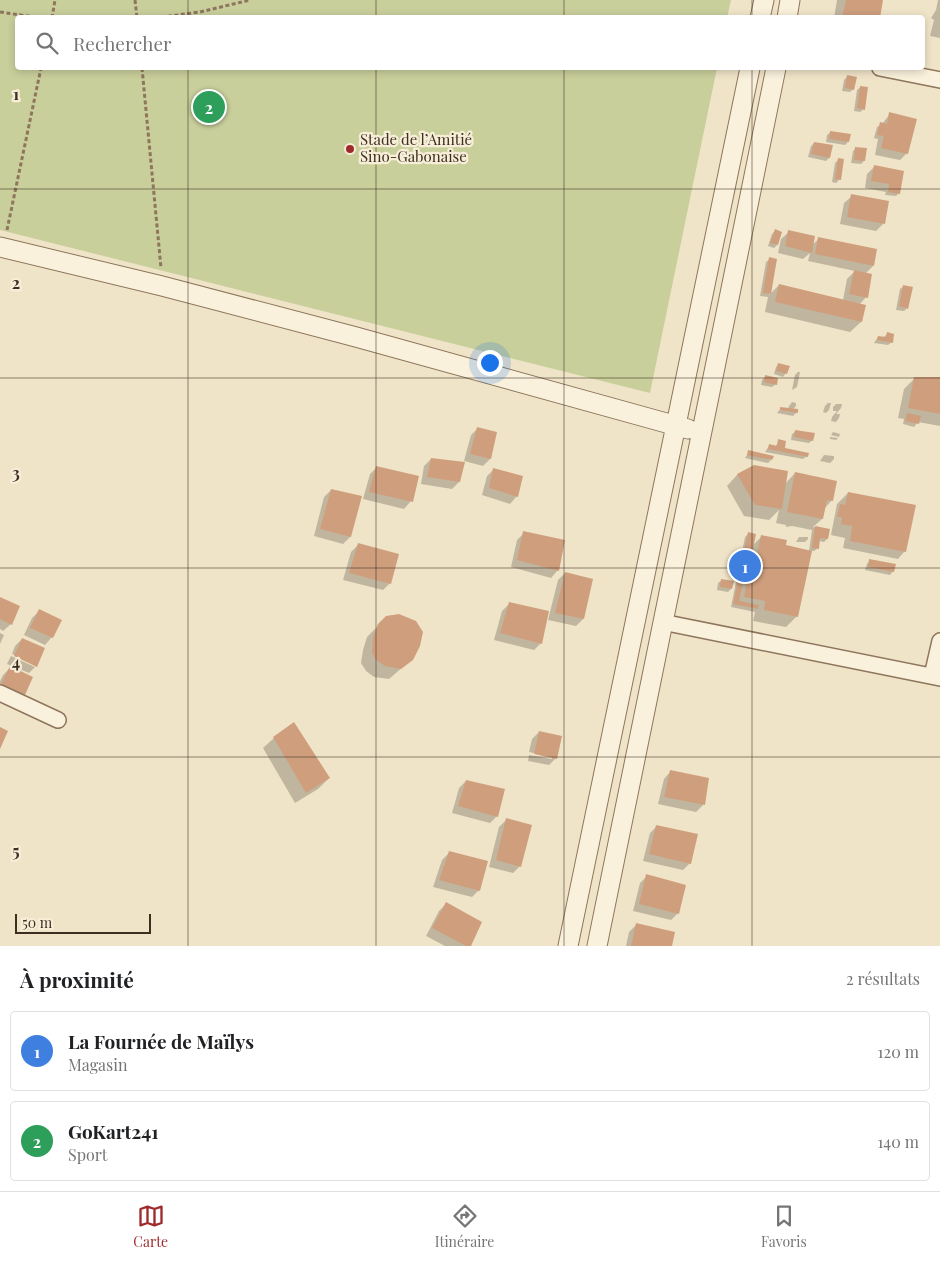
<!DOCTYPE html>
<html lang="fr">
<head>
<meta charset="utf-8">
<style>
  body { margin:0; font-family:"Playfair Display",serif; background:#f2f2f2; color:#202124 }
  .scale { position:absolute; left:15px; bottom:12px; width:136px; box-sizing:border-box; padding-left:5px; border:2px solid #3d2e20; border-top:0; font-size:14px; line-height:18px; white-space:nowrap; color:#3d2e20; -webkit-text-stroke:4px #f7eed8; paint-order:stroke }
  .you { position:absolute; left:489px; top:362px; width:18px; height:18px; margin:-12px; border:4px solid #fff; border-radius:50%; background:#1a73e8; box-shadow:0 0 0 8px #1a73e833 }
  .badge { display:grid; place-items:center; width:32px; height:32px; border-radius:50%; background:#9e2a2b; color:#fff; font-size:16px; font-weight:700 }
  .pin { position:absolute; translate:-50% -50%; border:2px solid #fff; box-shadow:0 1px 5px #0006 }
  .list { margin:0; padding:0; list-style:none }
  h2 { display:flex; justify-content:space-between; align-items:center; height:65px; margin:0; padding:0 20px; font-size:21px }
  h2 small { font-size:16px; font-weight:400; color:#757577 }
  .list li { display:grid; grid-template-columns:32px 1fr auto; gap:15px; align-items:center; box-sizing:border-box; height:80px; margin:0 10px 10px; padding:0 10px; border:1px solid #e0e0e0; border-radius:5px }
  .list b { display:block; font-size:19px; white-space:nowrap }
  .list p { margin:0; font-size:16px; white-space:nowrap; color:#757577 }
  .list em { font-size:16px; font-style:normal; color:#757577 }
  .icon { flex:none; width:28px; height:28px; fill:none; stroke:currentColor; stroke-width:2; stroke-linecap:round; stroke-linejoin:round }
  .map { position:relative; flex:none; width:940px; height:946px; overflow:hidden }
  .search { position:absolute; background:#fff; box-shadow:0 2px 8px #0003; left:15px; right:15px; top:15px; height:55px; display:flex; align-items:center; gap:12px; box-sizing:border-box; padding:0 18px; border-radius:5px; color:#757577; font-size:19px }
  .sheet { height:245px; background:#fff }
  nav { display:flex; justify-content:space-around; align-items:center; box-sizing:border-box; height:70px; border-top:1px solid #e0e0e0; background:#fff; font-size:14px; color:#757577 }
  nav a { display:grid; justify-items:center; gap:2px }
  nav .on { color:#9e2a2b }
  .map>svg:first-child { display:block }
  .green { fill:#c9cf9b }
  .shadow { fill:#0003 }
  .building { fill:#cf9f7d }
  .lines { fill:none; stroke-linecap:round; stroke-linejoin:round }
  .minor-casing { stroke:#8d765c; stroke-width:18 }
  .tertiary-casing { stroke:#8d765c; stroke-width:21 }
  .path { stroke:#8d765c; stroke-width:3; stroke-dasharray:4 2.5; stroke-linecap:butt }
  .minor { stroke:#faf1dc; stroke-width:15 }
  .tertiary { stroke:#faf1dc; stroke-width:19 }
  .grid { fill:none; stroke:#3d2e20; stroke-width:1; stroke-opacity:0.55 }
  .poi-dot { fill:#9e2a2b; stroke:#f7eed8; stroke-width:2 }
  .labels { text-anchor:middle; stroke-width:4.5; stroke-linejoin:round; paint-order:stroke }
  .poi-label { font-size:15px; fill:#3d2e20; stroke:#f7eed8; text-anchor:start }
  .grid-label { font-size:16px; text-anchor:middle; font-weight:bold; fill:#3d2e20; stroke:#f7eed8; stroke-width:4.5; stroke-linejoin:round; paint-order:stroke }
</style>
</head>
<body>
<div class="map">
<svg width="940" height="946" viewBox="0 0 940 946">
  <rect width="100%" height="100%" fill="#f0e4c8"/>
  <path class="green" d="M0,0h731l-4,18h-709v50h699l-67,325 -650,-163z"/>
  <path class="shadow" d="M837,0h45l-3,18h-45z
    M938,0h2v38l-10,-2 4,-16 -3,-2 5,-8z
    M848,76l5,13 -3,3 -8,-1 2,-11z
    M861,87l3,22 -4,3 -6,-1 3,-21z
    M890,114l17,39 -7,7 -25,-5 3,-16 -4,-1 3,-11 5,-3z
    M831,132l17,10 -3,3 -19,-3 1,-7z
    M814,143l17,3 -2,12 -3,3 -18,-4 3,-11z
    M856,148l8,13 -3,3 -10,-1 2,-12z
    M838,160h4l-3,20 -3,3 -4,-1 3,-19z
    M874,167l25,26 -3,3 -11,-1 1,-3 -21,-4 2,-14z
    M852,196l36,6 -5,22 -7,7 -36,-7 4,-21z
    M775,231l2,14 -3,3 -6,-2 4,-12z
    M789,232l23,13 7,-6 54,27 -8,8 1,23 -6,7 1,18 -11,10 -85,-20 3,-15 -8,-1 6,-34 4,-3 6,1 -7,35 10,-10 64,15 4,-21 8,-8 -47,-10 2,-8 -7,6 -25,-6 3,-14z
    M904,286l3,22 -3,3 -8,-1 4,-21z
    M887,334l5,8 -4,3 -14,-2 4,-6h6z
    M779,364l7,9 -3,4 -9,-3 2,-7z
    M798,372h2l-3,15 -5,3 3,-15z
    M766,376l10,8 -4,3 -11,-2 1,-5z
    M915,378l25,1v47l-22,-4 -4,5 -11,-3 1,-5 -6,-1 6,-29z
    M792,402l4,1v3l-4,4 5,2 -4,4 -16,-3 4,-5 7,1 1,-3z
    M828,403h3l-2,7 -3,3 -3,-1 2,-6z
    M836,404h6l-1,4 -5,6h4l-1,4 -3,4 -5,-1 1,-4 5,-6h-4v-4z
    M478,428l18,5 -6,26 -7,7 -19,-5 7,-26z
    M796,431l16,9 -3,3 -18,-3 1,-6z
    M833,432l7,2 -1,3 -8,-2z
    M830,437l8,1 -2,2 -6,-1z
    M779,441l4,8 24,7 -4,3 -38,-7 4,-6 6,1z
    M749,452l22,8 -3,3 -23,-5z
    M824,455l10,1v3l-4,4 -10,-2z
    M431,459l28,23 -7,7 -31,-5 3,-18z
    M377,467l34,34 -7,8 -41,-10 7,-25z
    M754,467l31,17 10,-11 37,27 -8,9 -2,10 -9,8 15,3 -1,9 -3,3 -5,-1 -1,7 -4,3h-4l-13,65 -11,11 -33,-6 2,-9 -24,-5 14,-70 3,-3 5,11 9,-9 23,10 24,5 3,-21 -20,-4 -6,1v-2l-10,-2 3,-13 -10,10 -25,-4 -17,-30 10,-11z
    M494,469l23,27 -7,8 -28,-9 5,-19z
    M331,490l19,47 -7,7 -29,-8 10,-39z
    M848,493l57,58 -7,8 -55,-11 2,-10 -14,-3 6,-31z
    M524,533l34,37 -7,8 -40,-11 6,-27z
    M799,537h9v2l-3,3h-9z
    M358,545l32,38 -7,7 -40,-10 8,-28z
    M870,560l23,11 -3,4 -25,-5 2,-6z
    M565,573l18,46 -7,7 -28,-6 10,-40z
    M722,580l9,9 -3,3 -11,-2 1,-7z
    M0,598l11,26 -8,7 -3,-2z
    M509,604l32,39 -7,7 -40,-10 8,-29z
    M39,611l13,26 -7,8 -21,-10 8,-17z
    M387,617l24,43 -22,19 -15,-2 -8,-6 -5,-8 2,-13 4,-13z
    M0,633l4,2 -4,9z
    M22,639l14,27 -7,7 -22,-9 4,-8 24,11v-3l-23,-10 3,-8z
    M10,668l22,10 -8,17 -7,7 -17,-8v-13l3,-6z
    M539,732l17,26 -7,7 -21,-4 1,-6 23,4v-2l-23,-5 3,-13z
    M274,738l55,40 -11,11 -23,14 -32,-55z
    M671,771l37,8 -5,26 -7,7 -38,-8 6,-25z
    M466,781l31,35 -7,7 -38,-10 7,-25z
    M506,820l14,46 -7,7 -24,-6 10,-40z
    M657,826l33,37 -7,7 -40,-9 7,-28z
    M449,853l30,37 -7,7 -39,-10 9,-27z
    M647,876l31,37 -7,7 -38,-9 7,-28z
    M446,904l23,42h-24l-19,-10 13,-25z
    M636,925l35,21h-45l3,-14z"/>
  <path class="building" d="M846,0h37l-3,18h-38z
    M847,75l10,2 -3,13 -9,-2z
    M860,86l8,1 -3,23 -8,-2z
    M889,112l28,7 -9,35 -27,-6 3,-12 -7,-1 3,-13 7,2z
    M830,131l21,3 -2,8 -20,-3z
    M814,142l19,3 -3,13 -19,-4z
    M855,147l12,1 -2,13 -11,-1z
    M838,158l6,1 -3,21 -6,-1z
    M874,165l30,6 -4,23 -12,-2 1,-8 -18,-3z
    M851,194l38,7 -4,23 -38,-7z
    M775,229l7,3 -4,13 -8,-2z
    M788,230l27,6 -3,17 -27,-7z
    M818,237l59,12 -3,17 -59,-12z
    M769,257l8,2 -6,35 -8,-1z
    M854,270l18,4 -4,24 -19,-4z
    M779,284l87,21 -4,17 -87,-20z
    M903,285l10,2 -5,22 -9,-3z
    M887,332l7,2 -1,9 -16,-3 1,-4 8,1z
    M778,363l12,3 -3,8 -11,-3z
    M765,375l13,3 -1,7 -13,-3z
    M914,377h26v37l-32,-6z
    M780,407l18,2v4l-18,-3z
    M907,413l14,3 -2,8 -14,-3z
    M477,427l20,5 -6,27 -21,-5z
    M795,430l20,3 -2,8 -19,-4z
    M778,439l8,2 -1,7 24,5 -1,4 -40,-8 1,-5 8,2z
    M748,450l26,6 -2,4 -25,-5z
    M431,458l34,4 -5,20 -33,-5z
    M754,465l34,6 -6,38 -27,-4 -18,-31z
    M376,466l43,10 -6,26 -44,-10z
    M493,468l30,8 -5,21 -29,-9z
    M795,472l42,9 -4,20 -6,-1 -4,19 -36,-7z
    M331,489l31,7 -11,41 -31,-8z
    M848,492l68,13 -10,47 -56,-11 2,-15 -11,-2 1,-7h-5l3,-13 5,1z
    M815,526l15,3 -2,10 -8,-1 -1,11 -7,-1z
    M523,531l42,9 -6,31 -42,-11z
    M748,532l8,2 -7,36 -3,-1 -7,32 20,4 -1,4 -25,-5z
    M761,535l26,5 -1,5 26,6 -14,66 -34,-7 1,-9 -21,-4 4,-24 5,1z
    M358,543l41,11 -8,30 -42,-11z
    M869,559l27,5 -2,8 -26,-5z
    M565,572l28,7 -9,40 -29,-6z
    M721,579l13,2 -2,8 -12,-2z
    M0,597l20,9 -8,19 -12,-6z
    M509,602l40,9 -7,33 -42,-11z
    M39,609l23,11 -9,18 -23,-10z
    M399,614l17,7 7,11 -3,14 -7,14 -12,9 -16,-3 -9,-6 -4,-8 1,-14 5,-14 8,-8z
    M22,638l23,10 -8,19 -23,-11z
    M10,666l23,11 -8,18 -24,-11z
    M294,722l36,56 -24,15 -33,-56z
    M0,727l8,4 -8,18z
    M539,731l23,5 -5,23 -23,-5z
    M670,770l39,8 -4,27 -41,-8z
    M466,780l39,9 -7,28 -40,-11z
    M506,818l26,7 -11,42 -25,-7z
    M656,825l42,9 -7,30 -42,-10z
    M449,851l39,10 -8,30 -41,-11z
    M646,874l40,11 -7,29 -40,-10z
    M446,902l36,20 -11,24h-5l-34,-18z
    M636,923l39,9 -3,14h-41z"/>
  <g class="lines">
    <g class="minor-casing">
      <path id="minor" d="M880,68l60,12
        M662,622l278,56
        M932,676l8,-35
        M0,693l58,27"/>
    </g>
    <g class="tertiary-casing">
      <path id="tertiary" d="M760,18l4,-18
        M787,18l3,-18
        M0,247l162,39 194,51 332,92
        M568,946l182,-878
        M597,946l179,-878"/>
    </g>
    <path class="path" d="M135,0l2,18
      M0,12l41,6
      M52,18l3,-18
      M155,18l45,-6 50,-12
      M142,68l19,200
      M7,230l34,-162"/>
    <use href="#minor" class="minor"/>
    <use href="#tertiary" class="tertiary"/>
  </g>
  <path class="grid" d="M188,0v18M376,0v18M564,0v18M752,0v18M188,68v878M376,68v878M564,68v878M752,68v878M0,189h940M0,378h940M0,568h940M0,757h940"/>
  <circle class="poi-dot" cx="350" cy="149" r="5"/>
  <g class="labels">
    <g class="poi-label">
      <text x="360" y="145">Stade de l’Amitié<tspan x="360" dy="17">Sino-Gabonaise</tspan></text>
    </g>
  </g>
  <g class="grid-label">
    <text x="16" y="100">1</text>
    <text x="16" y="289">2</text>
    <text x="16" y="479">3</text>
    <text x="16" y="668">4</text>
    <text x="16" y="857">5</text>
  </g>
</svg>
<div class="scale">50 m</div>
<div class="you"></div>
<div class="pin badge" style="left:745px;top:566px;background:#3f7fe0">1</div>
<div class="pin badge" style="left:209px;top:107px;background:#2e9e5b">2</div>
<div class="search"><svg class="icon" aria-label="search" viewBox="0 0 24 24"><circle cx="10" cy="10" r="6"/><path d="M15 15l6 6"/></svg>Rechercher</div>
</div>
<section class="sheet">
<h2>À proximité<small>2 résultats</small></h2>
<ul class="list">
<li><span class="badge" style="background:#3f7fe0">1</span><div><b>La Fournée de Maïlys</b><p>Magasin</p></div><em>120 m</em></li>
<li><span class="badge" style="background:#2e9e5b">2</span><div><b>GoKart241</b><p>Sport</p></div><em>140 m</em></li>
</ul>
</section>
<nav>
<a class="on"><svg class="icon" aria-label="map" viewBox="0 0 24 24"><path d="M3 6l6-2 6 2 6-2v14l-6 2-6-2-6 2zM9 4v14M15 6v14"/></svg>Carte</a>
<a><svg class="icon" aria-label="directions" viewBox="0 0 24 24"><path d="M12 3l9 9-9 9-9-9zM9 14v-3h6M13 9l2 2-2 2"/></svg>Itinéraire</a>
<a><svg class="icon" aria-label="saved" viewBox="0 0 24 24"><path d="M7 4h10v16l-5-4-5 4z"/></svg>Favoris</a>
</nav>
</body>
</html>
